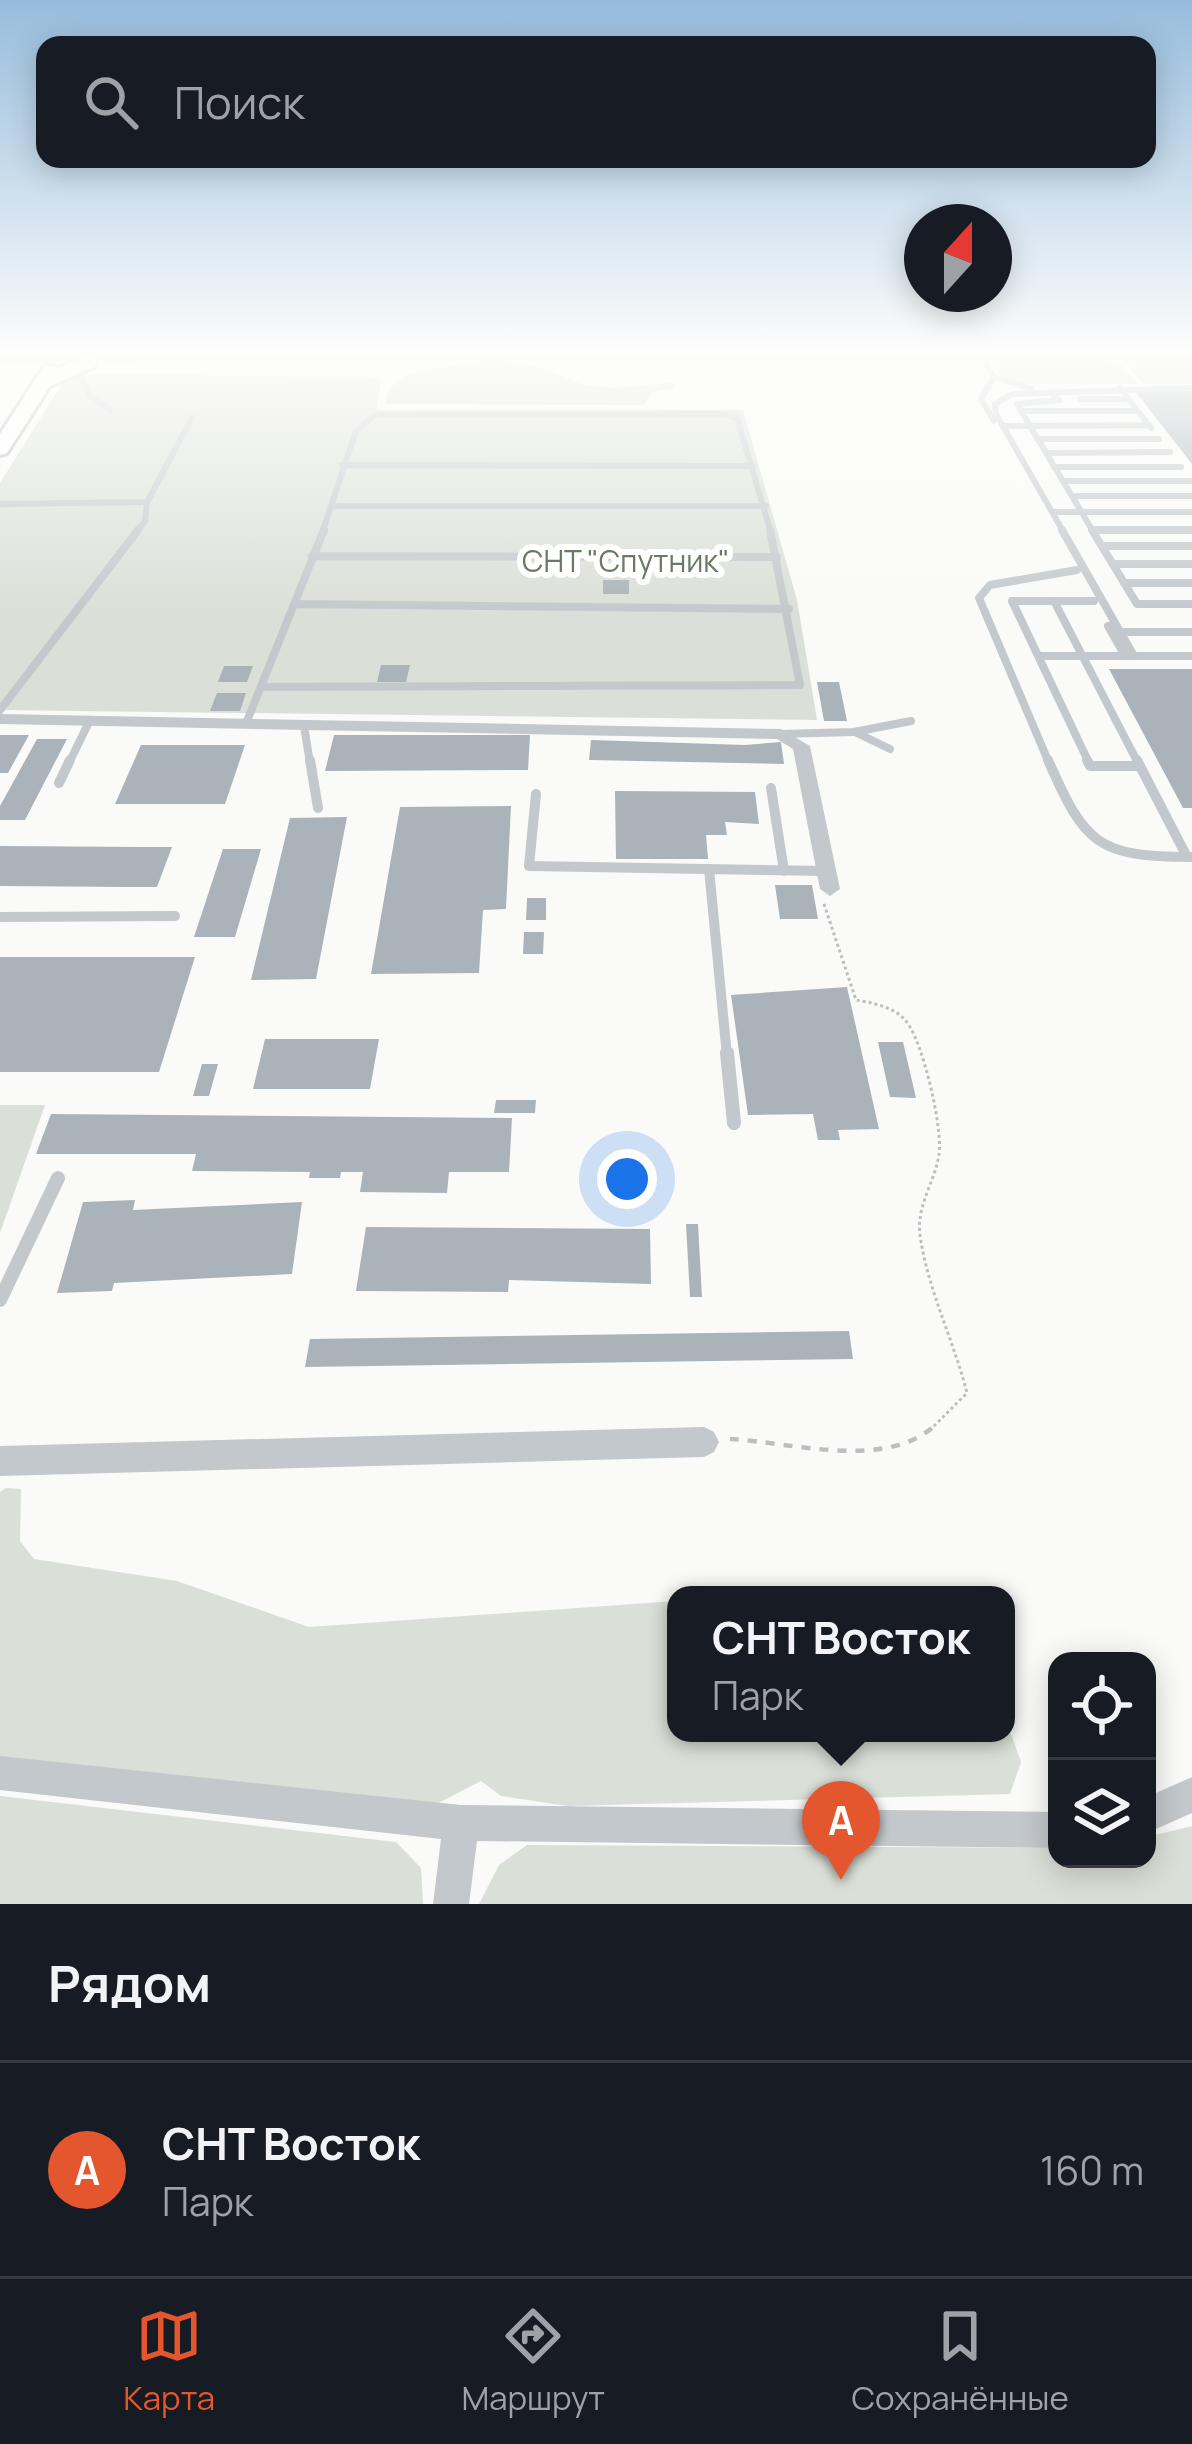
<!DOCTYPE html>
<html lang="ru">
<head>
<meta charset="utf-8">
<style>
  body { margin:0; font-family:Manrope,sans-serif; background:#20242c; color:#f1f3f6 }
  .controls { position:absolute; right:36px; bottom:36px; display:grid; overflow:hidden; border-radius:24px; box-shadow:0 6px 30px #0003 }
  .controls button { width:108px; height:108px; display:grid; place-items:center; padding:0; border:0; border-bottom:3px solid #363941; background:#171b24; color:#f1f3f6; font:60px sans-serif }
  .compass { position:absolute; left:904px; top:204px; width:108px; height:108px; border-radius:50%; background:#171b24; box-shadow:0 6px 30px #0003; rotate:21deg }
  .you { position:absolute; left:627px; top:1179px; width:42px; height:42px; margin:-30px; border:9px solid #fff; border-radius:50%; background:#1a73e8; box-shadow:0 0 0 18px #1a73e833 }
  .badge { display:grid; place-items:center; width:78px; height:78px; border-radius:50%; background:#e4572e; color:#fff; font-size:39px; font-weight:700 }
  .pin { position:absolute; translate:-50% -99px; filter:drop-shadow(0 3px 6px #0008) }
  .pin::after { content:''; position:absolute; top:63px; width:42px; height:36px; background:inherit; clip-path:polygon(0 0,100% 0,50% 100%) }
  .popup { position:absolute; left:667px; top:1586px; width:348px; height:156px; box-sizing:border-box; display:grid; place-content:center; border-radius:24px; background:#171b24; filter:drop-shadow(0 3px 9px #0005); font-size:39px; white-space:nowrap; color:#9ea1a6 }
  .popup b { font-size:45px; color:#f1f3f6 }
  .popup::after { content:''; position:absolute; left:50%; top:100%; margin-left:-24px; border:24px solid transparent; border-top-color:#171b24 }
  .list { margin:0; padding:0; list-style:none }
  h2 { display:flex; justify-content:space-between; align-items:center; height:156px; margin:0; padding:0 48px; font-size:51px }
  h2 small { font-size:39px; font-weight:400; color:#9ea1a6 }
  .list li { display:grid; grid-template-columns:78px 1fr auto; gap:36px; align-items:center; box-sizing:border-box; height:216px; padding:0 48px; border-top:3px solid #363941 }
  .list b { display:block; font-size:45px; white-space:nowrap }
  .list p { margin:0; font-size:39px; white-space:nowrap; color:#9ea1a6 }
  .list em { font-size:39px; font-style:normal; color:#9ea1a6 }
  .icon { flex:none; width:66px; height:66px; fill:none; stroke:currentColor; stroke-width:2; stroke-linecap:round; stroke-linejoin:round }
  .map { position:relative; flex:none; width:1192px; height:1904px; overflow:hidden }
  .search { position:absolute; background:#171b24; box-shadow:0 6px 30px #0003; left:36px; right:36px; top:36px; height:132px; display:flex; align-items:center; gap:30px; box-sizing:border-box; padding:0 42px; border-radius:24px; color:#9ea1a6; font-size:45px }
  .sheet { height:372px; background:#171b24 }
  nav { display:flex; justify-content:space-around; align-items:center; box-sizing:border-box; height:168px; border-top:3px solid #363941; background:#171b24; font-size:33px; color:#9ea1a6 }
  nav a { display:grid; justify-items:center; gap:6px }
  nav .on { color:#e4572e }
  .map>svg:first-child { display:block }
  .green { fill:#dadfd7 }
  .building { fill:#aab3b9 }
  .lines { fill:none; stroke-linecap:round; stroke-linejoin:round }
  .primary-casing { stroke:#b5babe; stroke-width:6 }
  .path-far1 { stroke:#bbbfc2; stroke-width:3; stroke-dasharray:3 3; stroke-linecap:butt }
  .path { stroke:#bbbfc2; stroke-width:4.5; stroke-dasharray:9 9; stroke-linecap:butt }
  .service-far3 { stroke:#c3c8cc; stroke-width:6 }
  .service-far2 { stroke:#c3c8cc; stroke-width:8 }
  .service-far1 { stroke:#c3c8cc; stroke-width:10 }
  .service { stroke:#c3c8cc; stroke-width:14 }
  .minor { fill:#c3c8cc; fill-rule:evenodd }
  .primary { fill:#fff; fill-rule:evenodd }
  .labels { text-anchor:middle; stroke-width:12; stroke-linejoin:round; paint-order:stroke }
  .far-park-label { font-size:30px; fill:#687a64; stroke:#fff }
</style>
</head>
<body>
<div class="map">
<svg width="1192" height="1904" viewBox="0 0 1192 1904">
  <rect width="100%" height="100%" fill="#fafaf8"/>
  <path class="green" d="M1071,356l48,6 19,22h-124l-12,-5 -10,-16 6,-6z
    M1161,356h31v28h-49l-18,-22z
    M477,362c52,-2 55,2 99,20 27,10 68,4 95,0l5,5 -25,6 -7,12 -259,-1c4,-39 61,-36 92,-42z
    M68,374l313,3 -4,33h366l54,190 20,120 -817,-10v-227z
    M0,1105h45l-45,128z
    M6,1488l15,1 -1,52 14,18 143,22 132,46 367,-26v132h330v-13l15,42 -11,32 -443,12 -66,-10 -20,-15 -58,30 -423,-29v-290z
    M0,1796l396,46 25,26 2,36h-423z
    M1192,1826v78h-713l20,-39 28,-20 530,3v11h90v-22z"/>
  <path class="building" d="M1135,391h57v73z
    M603,580h26v14h-26z
    M381,665h29l-4,17h-29z
    M224,666h29l-6,16h-29z
    M1109,669h83v139h-9z
    M817,682h22l8,39h-23z
    M217,693h29l-6,18h-30z
    M0,735h29l-21,38h-8z
    M334,735h196l-2,35 -203,1z
    M37,739h30l-42,81h-25v-14z
    M591,740l154,5 36,-3 3,22 -195,-4z
    M141,745h104l-20,59h-110z
    M615,791l140,1 4,32 -34,-2 2,13h-21l2,24h-92z
    M511,806l-5,103 -23,1 -4,63 -108,1 29,-167z
    M347,817l-31,162 -65,1 39,-162z
    M0,846l142,1h30l-15,40h-30l-127,-1z
    M223,849h38l-26,88h-41z
    M775,885h37l6,34h-38z
    M527,898h19v22h-20z
    M524,932h20l-1,22h-20z
    M0,957h195l-36,115h-159z
    M847,987l32,142 -41,1 2,10h-22l-5,-26 -65,1 -17,-120z
    M265,1039h114l-9,50h-117z
    M878,1042h25l13,56 -26,-1z
    M202,1064h16l-9,32h-16z
    M496,1100h40l-1,13h-41z
    M51,1114l461,4 -3,54h-60l-2,21 -87,-1 3,-20h-22l-1,6h-31l1,-6 -118,-1 4,-17h-160z
    M135,1200l-2,10 169,-8 -10,72 -178,9 -2,8 -55,2 26,-91z
    M686,1224h12l4,73h-12z
    M366,1227l284,2 1,55 -142,-4 -1,12 -152,-1z
    M849,1331l4,28 -548,8 5,-28z"/>
  <g class="lines">
    <g class="primary-casing">
      <path id="primary" d="M0,350h1192v7l-1096,1v8l-46,20 -43,67 -7,2v-21l45,-69 14,3 25,-10h-84z"/>
    </g>
    <path class="path-far1" d="M824,904l32,96c18,3 38,7 50,21 17,20 37,108 33,133 -4,28 -23,52 -19,81 8,56 33,103 47,158l-37,37"/>
    <path class="path" d="M730,1439c59,3 153,31 203,-12"/>
    <path class="service-far3" d="M980,352l14,25 38,12
      M64,372l19,8 6,15 21,15
      M994,377l-13,22 13,22
      M1120,388l31,40
      M1050,392l9,8 -42,4 77,129
      M1080,399h49
      M1021,411h116
      M1003,426l146,-1
      M1037,439h122
      M1046,453l124,-1
      M342,465l411,1
      M1054,467h127
      M1063,481h129
      M1072,496h120
      M0,504l147,-2
      M332,506h434
      M1052,512h140
      M1093,530h99
      M136,533l9,-12 2,-19 45,-84
      M322,533l34,-102 19,-16 347,-1 15,4 34,115
      M1064,533l-68,-119 -1,-10 17,-10 180,-6"/>
    <path class="service-far2" d="M1062,530l72,126
      M1092,530l45,74h55
      M1093,530h99
      M1102,546h90
      M312,556l465,1
      M1113,564h79
      M1124,583h68
      M1054,601h40
      M1054,601l84,162
      M1054,601h-42l77,162
      M294,604l495,5
      M1108,626l17,30
      M1120,632h72
      M1039,656h153
      M261,687l539,-2 -30,-155
      M0,710l138,-180
      M247,721l77,-191
      M304,726l6,37
      M857,733l33,16
      M781,734l73,-2 57,-11
      M69,763l21,-43
      M1049,763l-70,-165 11,-13 87,-15"/>
    <path class="service-far1" d="M310,760l8,48
      M1048,760c37,84 49,97 144,97
      M1087,760l3,6h50l-3,-6
      M1140,766l47,91
      M59,783l11,-23
      M771,788l13,83
      M536,794l-7,72 297,5
      M709,869l18,187
      M0,917l175,-1"/>
    <path class="service" d="M727,1053l7,70
      M0,1300l58,-122"/>
    <path class="minor" d="M0,714l781,15 29,17 30,143 -10,7 -10,-7 -27,-140 -16,-10 -777,-15z
      M704,1427l10,5 5,10 -5,10 -10,5 -704,19v-30z
      M0,1756l461,49 596,7v36l-580,-7 -8,63h-36l8,-65 -441,-49z
      M1192,1777v36l-45,20v-36z"/>
    <use href="#primary" class="primary"/>
  </g>
  <linearGradient id="sky" x2="0" y2="1"><stop stop-color="#96bcdc"/><stop offset="0.57" stop-color="#fdfdfc"/><stop offset="1" stop-color="#fdfdfc" stop-opacity="0"/></linearGradient>
  <rect width="1192" height="617" fill="url(#sky)"/>
  <g class="labels">
    <g class="far-park-label">
      <text x="626" y="572">СНТ "Спутник"</text>
    </g>
  </g>
</svg>
<div class="controls">
<button><svg class="icon" aria-label="locate" viewBox="0 0 24 24"><circle cx="12" cy="12" r="6"/><path d="M12 2v4M12 18v4M2 12h4M18 12h4"/></svg></button>
<button><svg class="icon" aria-label="layers" viewBox="0 0 24 24"><path d="M12 4l9 5-9 5-9-5zM3 14l9 5 9-5"/></svg></button>
</div>
<svg class="compass" viewBox="-18 -18 36 36"><path d="M0-13l5 13h-10z" fill="#e53935"/><path d="M0 13l5-13h-10z" fill="#9ea1a6"/></svg>
<div class="you"></div>
<div class="pin badge" style="left:841px;top:1880px">A</div>
<div class="popup"><b>СНТ Восток</b>Парк</div>
<div class="search"><svg class="icon" aria-label="search" viewBox="0 0 24 24"><circle cx="10" cy="10" r="6"/><path d="M15 15l6 6"/></svg>Поиск</div>
</div>
<section class="sheet">
<h2>Рядом<small></small></h2>
<ul class="list">
<li><span class="badge">A</span><div><b>СНТ Восток</b><p>Парк</p></div><em>160 m</em></li>
</ul>
</section>
<nav>
<a class="on"><svg class="icon" aria-label="map" viewBox="0 0 24 24"><path d="M3 6l6-2 6 2 6-2v14l-6 2-6-2-6 2zM9 4v14M15 6v14"/></svg>Карта</a>
<a><svg class="icon" aria-label="directions" viewBox="0 0 24 24"><path d="M12 3l9 9-9 9-9-9zM9 14v-3h6M13 9l2 2-2 2"/></svg>Маршрут</a>
<a><svg class="icon" aria-label="saved" viewBox="0 0 24 24"><path d="M7 4h10v16l-5-4-5 4z"/></svg>Сохранённые</a>
</nav>
</body>
</html>
